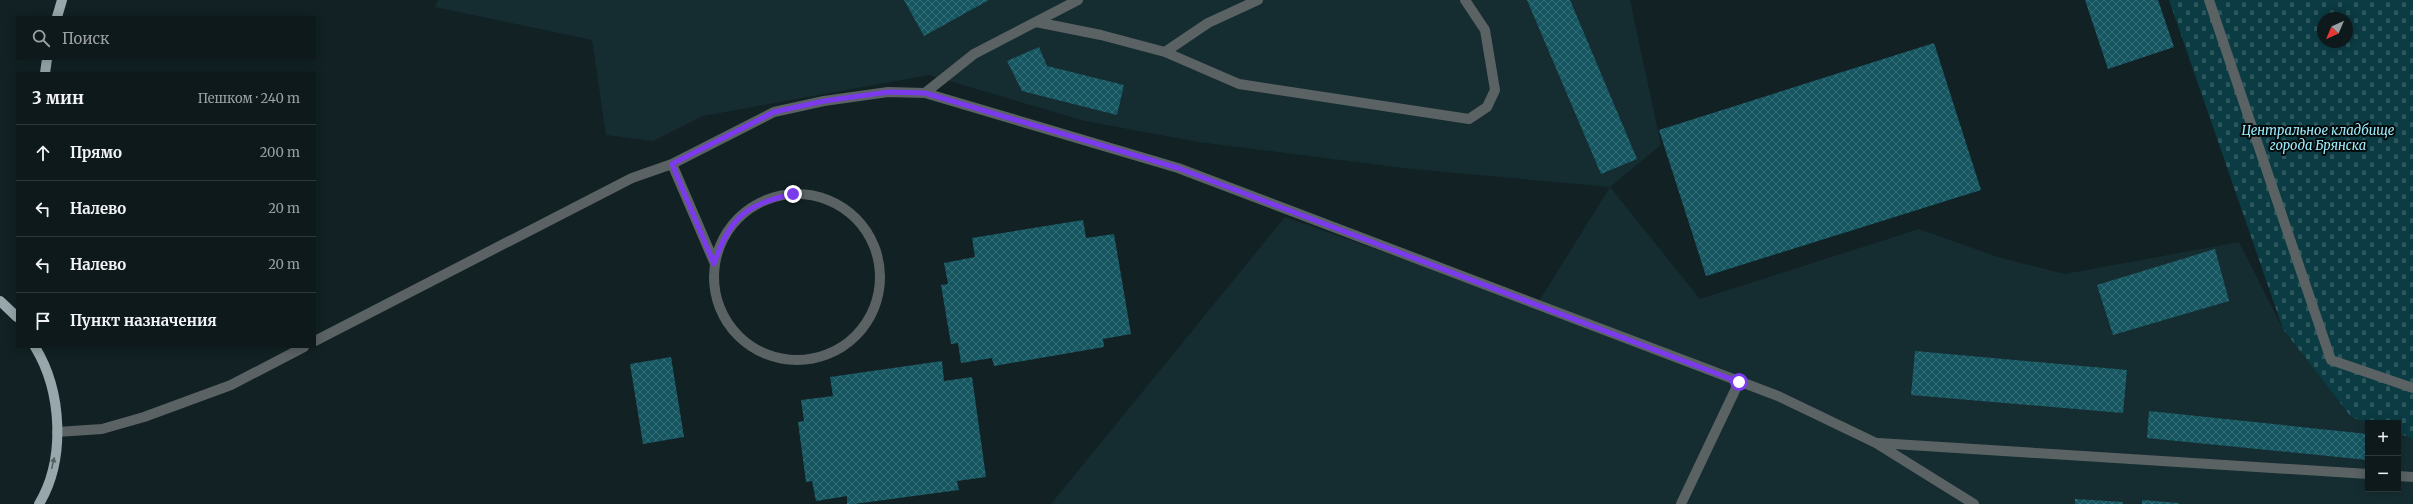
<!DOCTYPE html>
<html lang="ru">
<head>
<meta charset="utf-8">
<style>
  body { margin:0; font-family:Merriweather,serif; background:#1b2628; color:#f1f3f6 }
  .controls { position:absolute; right:12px; bottom:12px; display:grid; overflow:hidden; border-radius:0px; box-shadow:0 2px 10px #0003 }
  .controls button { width:36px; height:36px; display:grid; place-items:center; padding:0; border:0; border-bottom:1px solid #2d383a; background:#0d191b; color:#f1f3f6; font:20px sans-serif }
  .compass { position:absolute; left:2317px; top:12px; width:36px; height:36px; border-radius:50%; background:#0d191b; box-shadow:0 2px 10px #0003; rotate:224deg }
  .stop { position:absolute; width:12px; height:12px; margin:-9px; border:3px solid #7c3aed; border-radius:50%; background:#fff }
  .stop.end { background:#7c3aed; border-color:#fff; box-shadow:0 1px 4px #0008 }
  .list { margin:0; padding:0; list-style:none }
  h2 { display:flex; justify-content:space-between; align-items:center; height:52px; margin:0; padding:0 16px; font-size:17px }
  h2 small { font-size:13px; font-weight:400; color:#9aa0a3 }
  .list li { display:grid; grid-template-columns:26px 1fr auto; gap:12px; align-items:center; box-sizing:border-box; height:56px; padding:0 16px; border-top:1px solid #2d383a }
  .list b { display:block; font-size:15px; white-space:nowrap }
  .list em { font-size:13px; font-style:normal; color:#9aa0a3 }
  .icon { flex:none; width:22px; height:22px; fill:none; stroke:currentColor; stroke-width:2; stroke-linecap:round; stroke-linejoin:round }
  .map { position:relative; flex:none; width:2413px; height:504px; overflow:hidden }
  .search { position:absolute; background:#0d191b; box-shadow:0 2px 10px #0003; left:16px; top:16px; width:300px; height:44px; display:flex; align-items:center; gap:10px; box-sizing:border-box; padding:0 14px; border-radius:0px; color:#9aa0a3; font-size:15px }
  .panel { position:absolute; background:#0d191b; box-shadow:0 2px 10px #0003; left:16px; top:72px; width:300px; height:276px; border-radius:0px }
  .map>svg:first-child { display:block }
  .built { fill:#152d31 }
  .cemetery { fill:url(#cemetery-stones); fill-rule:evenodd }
  .building { fill:url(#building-cross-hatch) }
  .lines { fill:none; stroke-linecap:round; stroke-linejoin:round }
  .minor { stroke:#5b6264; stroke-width:10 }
  .major { stroke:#98a7ab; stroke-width:10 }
  .oneway { fill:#556063 }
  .route { stroke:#7c3aed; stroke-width:5 }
  .labels { text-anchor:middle; stroke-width:4; stroke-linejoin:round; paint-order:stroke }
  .park-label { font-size:13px; font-style:italic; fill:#9ceefe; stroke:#04090a }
</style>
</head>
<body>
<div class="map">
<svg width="2413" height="504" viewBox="0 0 2413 504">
  <defs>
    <pattern id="cemetery-stones" width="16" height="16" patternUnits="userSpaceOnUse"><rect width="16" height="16" fill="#0b3b43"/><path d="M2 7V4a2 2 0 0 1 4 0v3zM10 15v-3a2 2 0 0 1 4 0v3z" fill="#2d565d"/></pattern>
    <pattern id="building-cross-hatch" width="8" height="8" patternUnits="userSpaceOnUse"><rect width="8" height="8" fill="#155661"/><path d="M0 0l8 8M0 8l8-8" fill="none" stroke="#366d77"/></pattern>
  </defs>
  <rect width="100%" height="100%" fill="#112124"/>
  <path class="built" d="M438,0h1192l31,145 -51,42 90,112 219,-70 79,28 67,17 174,-32 44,87 68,88 17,6v66h30v-56l15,6v65h-1362l234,-287 251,89 74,-119 -198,-18 -214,-27 -113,-21 -156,-46 -226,41 -50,25 -47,-6 -14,-95 -157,-33z"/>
  <path class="cemetery" d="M2169,0h244v439l-15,-6v-10h-30l-17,-6 -68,-88zM2323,18h24v24h-24z"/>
  <path class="building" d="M904,0h85l-65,36z
    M1527,0h43l67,159 -36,15z
    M2085,0h73l16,47 -66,22z
    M1934,43l47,147 -275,86 -47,-146z
    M1039,47l8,19 77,19 -7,30 -95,-24 -15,-30z
    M1083,220l3,18 28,-4 17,100 -28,5 1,8 -110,19 -2,-8 -31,5 -3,-20 -7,1 -10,-59 7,-1 -4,-21 31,-6 -3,-19z
    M2215,249l14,52 -116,34 -16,-50z
    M1915,351l212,19 -4,43 -212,-18z
    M671,357l13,80 -41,7 -13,-80z
    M942,361l2,20 28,-4 14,100 -29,4 2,9 -105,14h-7v-8l-31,5 -4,-20 -6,1 -8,-60 6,-1 -3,-21 32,-4 -3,-19z
    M2149,411l219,23v26l-221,-22z
    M2075,499l48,3v2h-48z
    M2142,500l37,3v1h-37z"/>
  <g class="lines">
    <path class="minor" d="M2209,0l122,360 82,28
      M1036,22l65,13 64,17 74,32 230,35 18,-12 8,-17 -10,-60 -20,-30
      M1165,52l43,-29 50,-23
      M925,93l49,-39 104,-54
      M672,164l43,100
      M714 277a83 83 0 1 1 166 0a83 83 0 1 1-166 0Z
      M315,341l317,-163 40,-14 102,-52 50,-11 64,-9 37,1 253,75 600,228 98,47 98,61
      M57,432l45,-3 42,-12 87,-32 73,-38
      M1878,443l490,31
      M2398,476l15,1
      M1681,504l58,-122"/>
    <path class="major" d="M57,17l5,-17
      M45,73l2,-14
      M0,301l17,16
      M35,347c27,44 31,112 4,157"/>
  </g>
  <defs><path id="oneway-solid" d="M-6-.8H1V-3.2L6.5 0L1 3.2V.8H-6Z"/></defs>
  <use class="oneway" href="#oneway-solid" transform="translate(53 463) rotate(-77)"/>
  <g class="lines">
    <path class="route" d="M793,194c-48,11 -63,23 -79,70l-42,-100 102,-52 50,-11 64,-9 37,1 253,75 561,214"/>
  </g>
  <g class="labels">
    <g class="park-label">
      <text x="2318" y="135">Центральное кладбище<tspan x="2318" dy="15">города Брянска</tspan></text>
    </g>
  </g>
</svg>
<div class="controls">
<button>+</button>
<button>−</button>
</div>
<svg class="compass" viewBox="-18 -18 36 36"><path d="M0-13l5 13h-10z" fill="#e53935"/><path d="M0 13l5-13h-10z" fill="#9aa0a3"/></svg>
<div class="stop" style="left:1739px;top:382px"></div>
<div class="stop end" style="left:793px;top:194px"></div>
<div class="search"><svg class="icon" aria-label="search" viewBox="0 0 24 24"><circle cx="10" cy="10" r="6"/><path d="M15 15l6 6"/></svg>Поиск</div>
<section class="panel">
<h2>3 мин<small>Пешком · 240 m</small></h2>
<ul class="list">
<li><svg class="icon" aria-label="ahead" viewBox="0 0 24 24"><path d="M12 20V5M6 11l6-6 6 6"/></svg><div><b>Прямо</b></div><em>200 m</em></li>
<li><svg class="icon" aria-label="left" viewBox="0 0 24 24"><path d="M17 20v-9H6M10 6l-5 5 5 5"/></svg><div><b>Налево</b></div><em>20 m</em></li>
<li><svg class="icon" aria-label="left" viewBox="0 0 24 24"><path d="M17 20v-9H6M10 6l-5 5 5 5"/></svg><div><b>Налево</b></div><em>20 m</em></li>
<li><svg class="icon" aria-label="arrive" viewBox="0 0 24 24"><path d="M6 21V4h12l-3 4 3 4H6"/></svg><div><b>Пункт назначения</b></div></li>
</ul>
</section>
</div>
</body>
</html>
